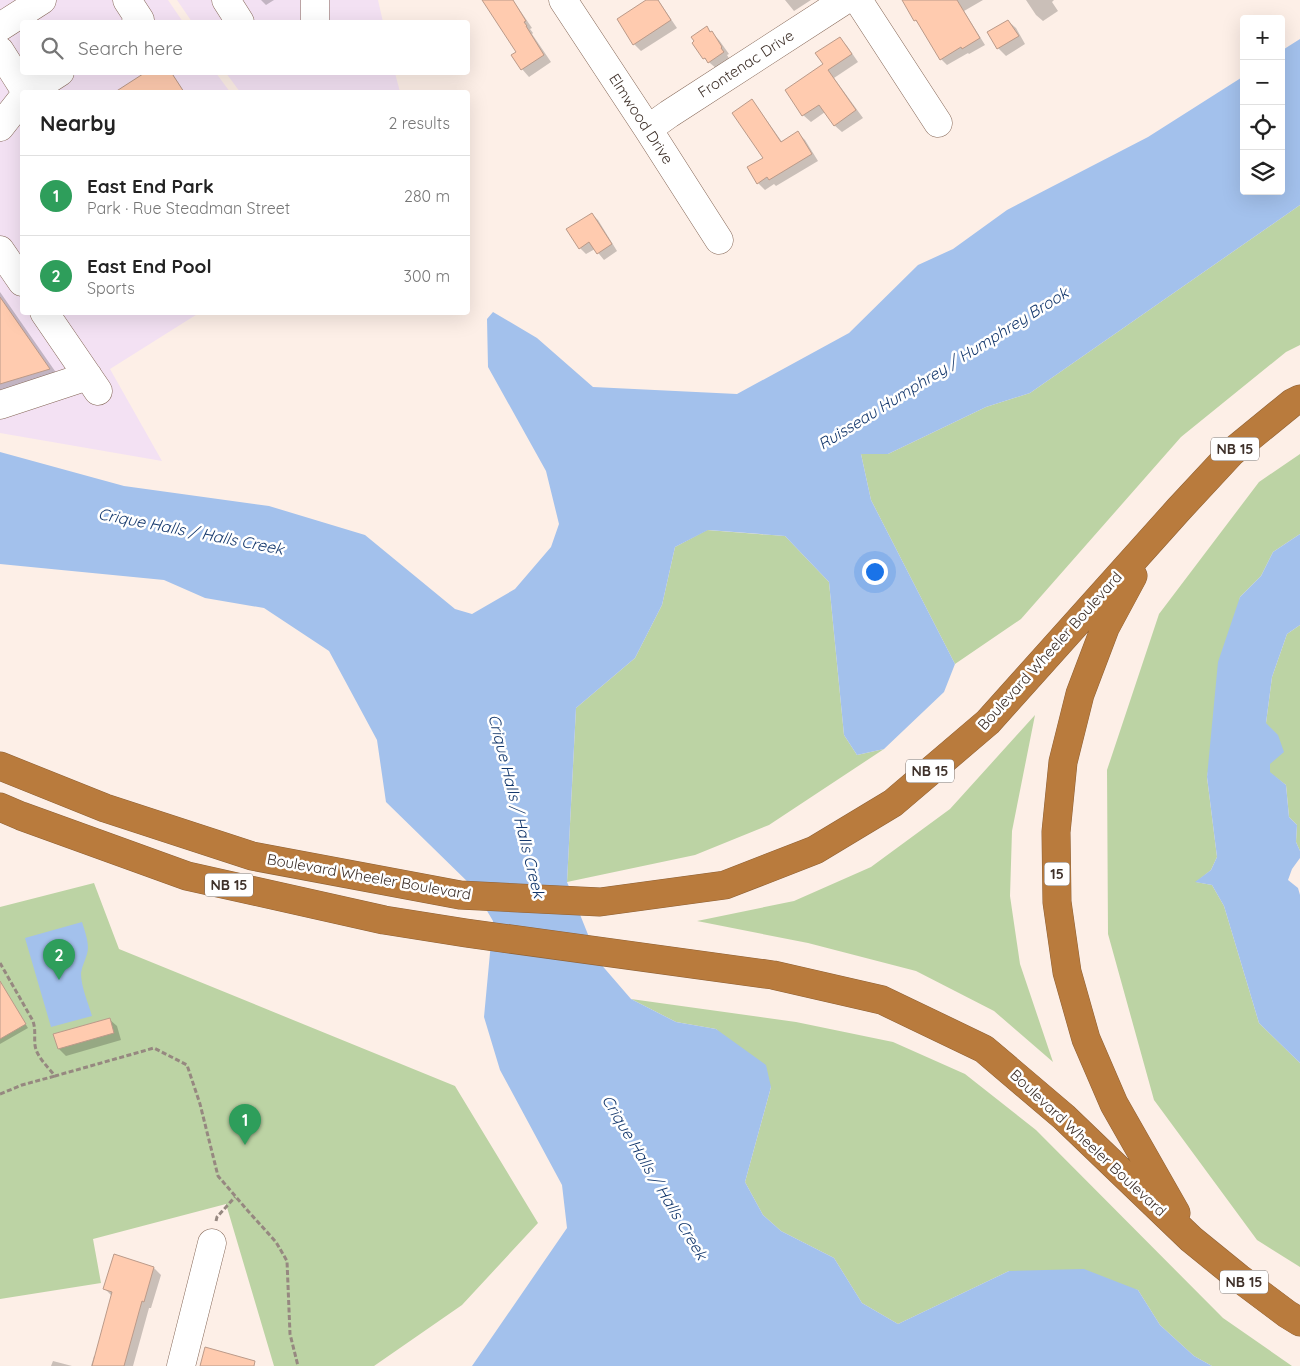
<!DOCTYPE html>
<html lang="en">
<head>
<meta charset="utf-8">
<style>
  body { margin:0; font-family:Quicksand,sans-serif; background:#f2f2f2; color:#222 }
  .controls { position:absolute; right:15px; top:15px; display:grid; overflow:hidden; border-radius:5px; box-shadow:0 5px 20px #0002 }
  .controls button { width:45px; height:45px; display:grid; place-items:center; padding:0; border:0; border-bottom:1px solid #e0e0e0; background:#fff; color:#222; font:25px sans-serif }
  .you { position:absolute; left:874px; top:571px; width:18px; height:18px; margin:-12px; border:4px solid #fff; border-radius:50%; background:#1a73e8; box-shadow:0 0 0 8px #1a73e833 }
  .badge { display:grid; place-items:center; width:32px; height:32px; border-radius:50%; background:#0b8043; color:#fff; font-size:16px; font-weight:700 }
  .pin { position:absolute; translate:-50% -41px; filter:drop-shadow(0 1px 2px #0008) }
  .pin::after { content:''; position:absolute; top:26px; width:18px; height:15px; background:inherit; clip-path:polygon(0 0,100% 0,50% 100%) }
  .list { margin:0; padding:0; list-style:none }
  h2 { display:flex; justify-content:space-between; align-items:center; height:65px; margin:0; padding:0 20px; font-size:21px }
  h2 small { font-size:16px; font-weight:400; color:#767676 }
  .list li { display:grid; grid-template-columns:32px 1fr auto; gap:15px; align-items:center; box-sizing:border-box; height:80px; padding:0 20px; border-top:1px solid #e0e0e0 }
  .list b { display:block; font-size:19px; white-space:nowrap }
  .list p { margin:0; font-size:16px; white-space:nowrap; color:#767676 }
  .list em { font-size:16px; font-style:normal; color:#767676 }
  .icon { flex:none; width:28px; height:28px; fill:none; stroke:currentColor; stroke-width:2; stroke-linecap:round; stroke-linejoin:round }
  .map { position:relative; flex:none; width:1300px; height:1366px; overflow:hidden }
  .search { position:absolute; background:#fff; box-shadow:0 5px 20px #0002; left:20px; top:20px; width:450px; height:55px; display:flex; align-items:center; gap:12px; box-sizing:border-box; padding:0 18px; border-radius:5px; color:#767676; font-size:19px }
  .panel { position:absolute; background:#fff; box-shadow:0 5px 20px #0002; left:20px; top:90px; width:450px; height:225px; border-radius:5px }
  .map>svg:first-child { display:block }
  .commercial { fill:#f3e1f3 }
  .green { fill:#bcd3a4 }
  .water { fill:#a3c1ec }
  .shadow { fill:#0003 }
  .building { fill:#ffcbaf; stroke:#bb9a89 }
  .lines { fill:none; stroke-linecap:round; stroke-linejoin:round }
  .minor-casing { stroke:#846656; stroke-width:29 }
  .highway-casing { stroke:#8e6136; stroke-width:29 }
  .path { stroke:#968880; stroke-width:3; stroke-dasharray:5 2.5; stroke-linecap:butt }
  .minor { stroke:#fff; stroke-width:28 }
  .highway { stroke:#b97b3d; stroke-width:28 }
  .labels { text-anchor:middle; stroke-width:5; stroke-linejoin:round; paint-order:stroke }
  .shield { fill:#fff; stroke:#786e69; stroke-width:1 }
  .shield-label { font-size:14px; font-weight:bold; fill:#3e3029 }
  .street-label { font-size:15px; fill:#3e3029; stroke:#fff }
  .water-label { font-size:16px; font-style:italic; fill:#14386d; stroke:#fff }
</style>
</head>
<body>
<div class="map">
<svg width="1300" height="1366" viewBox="0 0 1300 1366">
  <rect width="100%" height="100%" fill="#fdefe7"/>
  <path class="commercial" d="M0,0h168l15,22h-161v50l194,1 14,19h-208v220l177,1 -89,56 52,92 -162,-28z
    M177,0h201l5,22h-191z
    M226,73h169l5,19h-160z"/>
  <path class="green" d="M1300,205v140l-14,7 -105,85 -160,182 -66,45 -84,-164 -10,-46h27l98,-47 44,-14z
    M1300,454v80l-27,18 -12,24 -21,21 -33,180 10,80 -6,13 -15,12 16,3 12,21 35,117 41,40v204l-43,-27 -103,-140 -46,-166 -1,-164 52,-156 100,-132z
    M707,530l78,6 44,46 15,153 13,20 27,-6 -115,76 -74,30 -128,27 9,-174 59,-50 27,-53 13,-58z
    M1300,625v226l-4,-9 1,-17 -8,-8 -3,-32 -16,-12 -4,-50 6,-46 15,-43z
    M1035,715l-23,116 -2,65 10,68 33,98 -59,-51 -78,-40 -108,-28 -111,-22 97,-20 77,-34 79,-58z
    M94,883l25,66 336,137 83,137 -76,82 -88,61h-100l-48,-162 -133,35 8,44 -101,16v-392z
    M631,999l165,23 97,20 72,32 71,56 187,188 69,48h-80l-18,-10 -34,-31 -22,-35 -129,-19 -111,53 -36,-21 -28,-45 -53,-27 -18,-16 -18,-33 26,-95 -55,-58 -40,-7z"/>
  <path class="water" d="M1300,39v166l-270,188 -44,14 -98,47h-27l10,46 84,164 -11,28 -60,57 -27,6 -13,-20 -15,-153 -44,-46 -77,-6 -33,17 -13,58 -27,53 -59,50 -9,174 32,80 32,37 45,23 40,7 50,36 5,22 -26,95 18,33 18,16 53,27 28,45 36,21 111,-53 75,-2 54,21 22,35 34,31 18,10h-740l95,-138 -5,-43 -62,-115 -16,-53 9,-96 -20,-34 -87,-85 -9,-62 -48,-89 -65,-43 -59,-10 -41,-18 -164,-16v-112l124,34 145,20 96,29 90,74 17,5 43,-25 36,-42 8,-23 -13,-53 -58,-104 -1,-48 6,-7 44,26 56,49 144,7 112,-61 69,-68 35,-16 54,-39 141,-73 96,-61v115h37v-140z
    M1300,534v91l-13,9 -15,43 -6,46 12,12 6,17 -14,12v8l16,13 3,32 8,8 -1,17 4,9v7l-8,11 -4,11 10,8 2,7v168l-41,-40 -35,-117 -12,-21 -17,-3 16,-12 6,-13 -10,-80 11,-115 22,-65 21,-21 12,-24z
    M82,922c3,10 8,22 5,32 -2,7 -5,12 -6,19 0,14 7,29 11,43l-41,11 -26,-89z"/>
  <path class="shadow" d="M261,0h13l-8,5z
    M495,0h17l5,6 15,22 -2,1 3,4 -1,1 19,28 -22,15 -7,-8 -4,-17z
    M648,0h10l19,28 -36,23 -7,-7z
    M785,0h26l-17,11z
    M907,0h76l-19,11 21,34 -16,9 -1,-1 -21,12 -6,-6 -20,-33 -6,-6z
    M1026,0h28l-2,2 6,9 -15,10 -7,-6z
    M1008,21l8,7 9,16 -19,12 -8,-8 -9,-15z
    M707,28l12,12 10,14 -2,1 3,5 -13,9 -13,-11z
    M840,39l7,7 11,16 -24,16 29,40 -21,14 -8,-7 -9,-13 -14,10 -8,-7 21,-50z
    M148,72h23l13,20h-67z
    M751,101l7,7 24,34 16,-9 7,7 13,21 -42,25 -2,-2 -9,6 -7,-7 7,-24z
    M592,214l6,6 19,31 -13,9 -9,-11 -9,5 -6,-6z
    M0,292l64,92 -64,19z
    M0,982l28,46 -28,16z
    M109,1019l8,7 4,14 -55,16 -7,-7 -4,-14z
    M154,1268l7,7 -10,33h-2l-16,58h-42l3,-10h2l16,-60 -7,-7z
    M53,1361l19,5h-21z"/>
  <path class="building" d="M482,0h31l13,21 -2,1 3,4h-1l18,29 -23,15 -10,-15 5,-3z
    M646,0h12l13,20 -38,25 -16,-26z
    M902,0h55l23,38 -18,11 -1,-2 -21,13 -24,-40 -2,1z
    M1008,20l11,16 -22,13 -10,-17z
    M707,26l3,6 2,-1 10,16 -1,1 3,4 -16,11 -3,-5 -2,1 -11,-16 2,-2 -3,-4z
    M840,37l12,17 -24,16 28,40 -22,16 -15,-21 -17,11 -17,-26 38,-26 -8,-11z
    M146,72h25l13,20h-69z
    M752,99l29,43 17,-11 14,23 -43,26 -2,-3 -10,7 -10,-17 16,-9 -31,-45z
    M592,213l20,31 -15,10 -8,-12 -10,7 -13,-20z
    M0,297l50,72 -50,15z
    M0,981l26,43 -26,15z
    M110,1018l4,15 -56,16 -5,-15z
    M114,1254l40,13 -10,35 -2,-1 -18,65h-32l20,-74 -9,-3z
    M205,1347l50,14 -1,5h-54z"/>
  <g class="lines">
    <g class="minor-casing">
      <path id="minor" d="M127,0l13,20 -4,2
        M226,0l14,22
        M315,0v22
        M563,0l85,129 71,111
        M858,0l80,123
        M0,27l42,-27
        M0,51l26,41
        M29,92l31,-20
        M0,127l22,-28
        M648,129l21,-15 176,-114
        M0,250l22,32
        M44,312l54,79
        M0,405l88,-29
        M181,1366l31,-123"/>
    </g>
    <g class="highway-casing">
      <path id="highway" d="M1133,576l-28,52 -25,66 -17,68 -7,70 1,70 10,70 19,67 28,65 62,109
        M0,766l105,42 147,48 208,39 140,7 125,-17 90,-35 78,-47 95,-81 191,-213 53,-57 60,-49 8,-4
        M0,807l21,9 166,60 197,44 82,13 307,42 109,25 102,49 80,68 127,122 48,39 48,36 13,8"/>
    </g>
    <path class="path" d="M0,963l33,58c3,10 1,15 2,24 1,11 13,22 20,31l99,-28 33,17 13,39 18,72 30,35 28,31 11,19 3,73 8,32
      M0,1094l22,-9 33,-9
      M216,1221l1,-4 18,-20"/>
    <use href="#minor" class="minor"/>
    <use href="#highway" class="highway"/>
  </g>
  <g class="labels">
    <g class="shield">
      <rect x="1211" y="437.5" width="48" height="23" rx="4"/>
      <rect x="906" y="759.5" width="48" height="23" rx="4"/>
      <rect x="1044.5" y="862.5" width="25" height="23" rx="4"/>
      <rect x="205" y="873.5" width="48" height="23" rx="4"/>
      <rect x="1220" y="1270.5" width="48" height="23" rx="4"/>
    </g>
    <g class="shield-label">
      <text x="1235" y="454">NB 15</text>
      <text x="930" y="776">NB 15</text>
      <text x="1057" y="879">15</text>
      <text x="229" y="890">NB 15</text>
      <text x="1244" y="1287">NB 15</text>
    </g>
    <g class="street-label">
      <text transform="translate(746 64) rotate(-33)" y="5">Frontenac Drive</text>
      <text transform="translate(641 119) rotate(57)" y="5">Elmwood Drive</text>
      <text transform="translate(1050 651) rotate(-48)" y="5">Boulevard Wheeler Boulevard</text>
      <text transform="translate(369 877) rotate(10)" y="5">Boulevard Wheeler Boulevard</text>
      <text transform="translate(1088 1143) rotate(43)" y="5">Boulevard Wheeler Boulevard</text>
    </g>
    <g class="water-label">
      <text transform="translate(943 368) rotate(-32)" y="6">Ruisseau Humphrey / Humphrey Brook</text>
      <text transform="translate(191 531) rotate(11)" y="6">Crique Halls / Halls Creek</text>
      <text transform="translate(517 806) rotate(76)" y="6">Crique Halls / Halls Creek</text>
      <text transform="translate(655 1177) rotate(59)" y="6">Crique Halls / Halls Creek</text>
    </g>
  </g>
</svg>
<div class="controls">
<button>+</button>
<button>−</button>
<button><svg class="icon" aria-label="locate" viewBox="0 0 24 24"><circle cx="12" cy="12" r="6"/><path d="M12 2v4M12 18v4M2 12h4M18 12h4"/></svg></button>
<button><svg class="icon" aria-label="layers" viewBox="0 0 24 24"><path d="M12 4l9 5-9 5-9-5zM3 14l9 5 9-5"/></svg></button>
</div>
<div class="you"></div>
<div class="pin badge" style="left:245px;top:1145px;background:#2e9e5b">1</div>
<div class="pin badge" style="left:59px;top:980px;background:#2e9e5b">2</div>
<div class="search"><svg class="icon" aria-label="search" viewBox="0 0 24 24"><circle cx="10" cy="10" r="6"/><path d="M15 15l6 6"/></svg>Search here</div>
<section class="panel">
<h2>Nearby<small>2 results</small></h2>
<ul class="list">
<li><span class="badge" style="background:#2e9e5b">1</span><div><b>East End Park</b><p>Park · Rue Steadman Street</p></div><em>280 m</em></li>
<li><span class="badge" style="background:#2e9e5b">2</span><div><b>East End Pool</b><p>Sports</p></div><em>300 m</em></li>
</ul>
</section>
</div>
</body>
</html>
